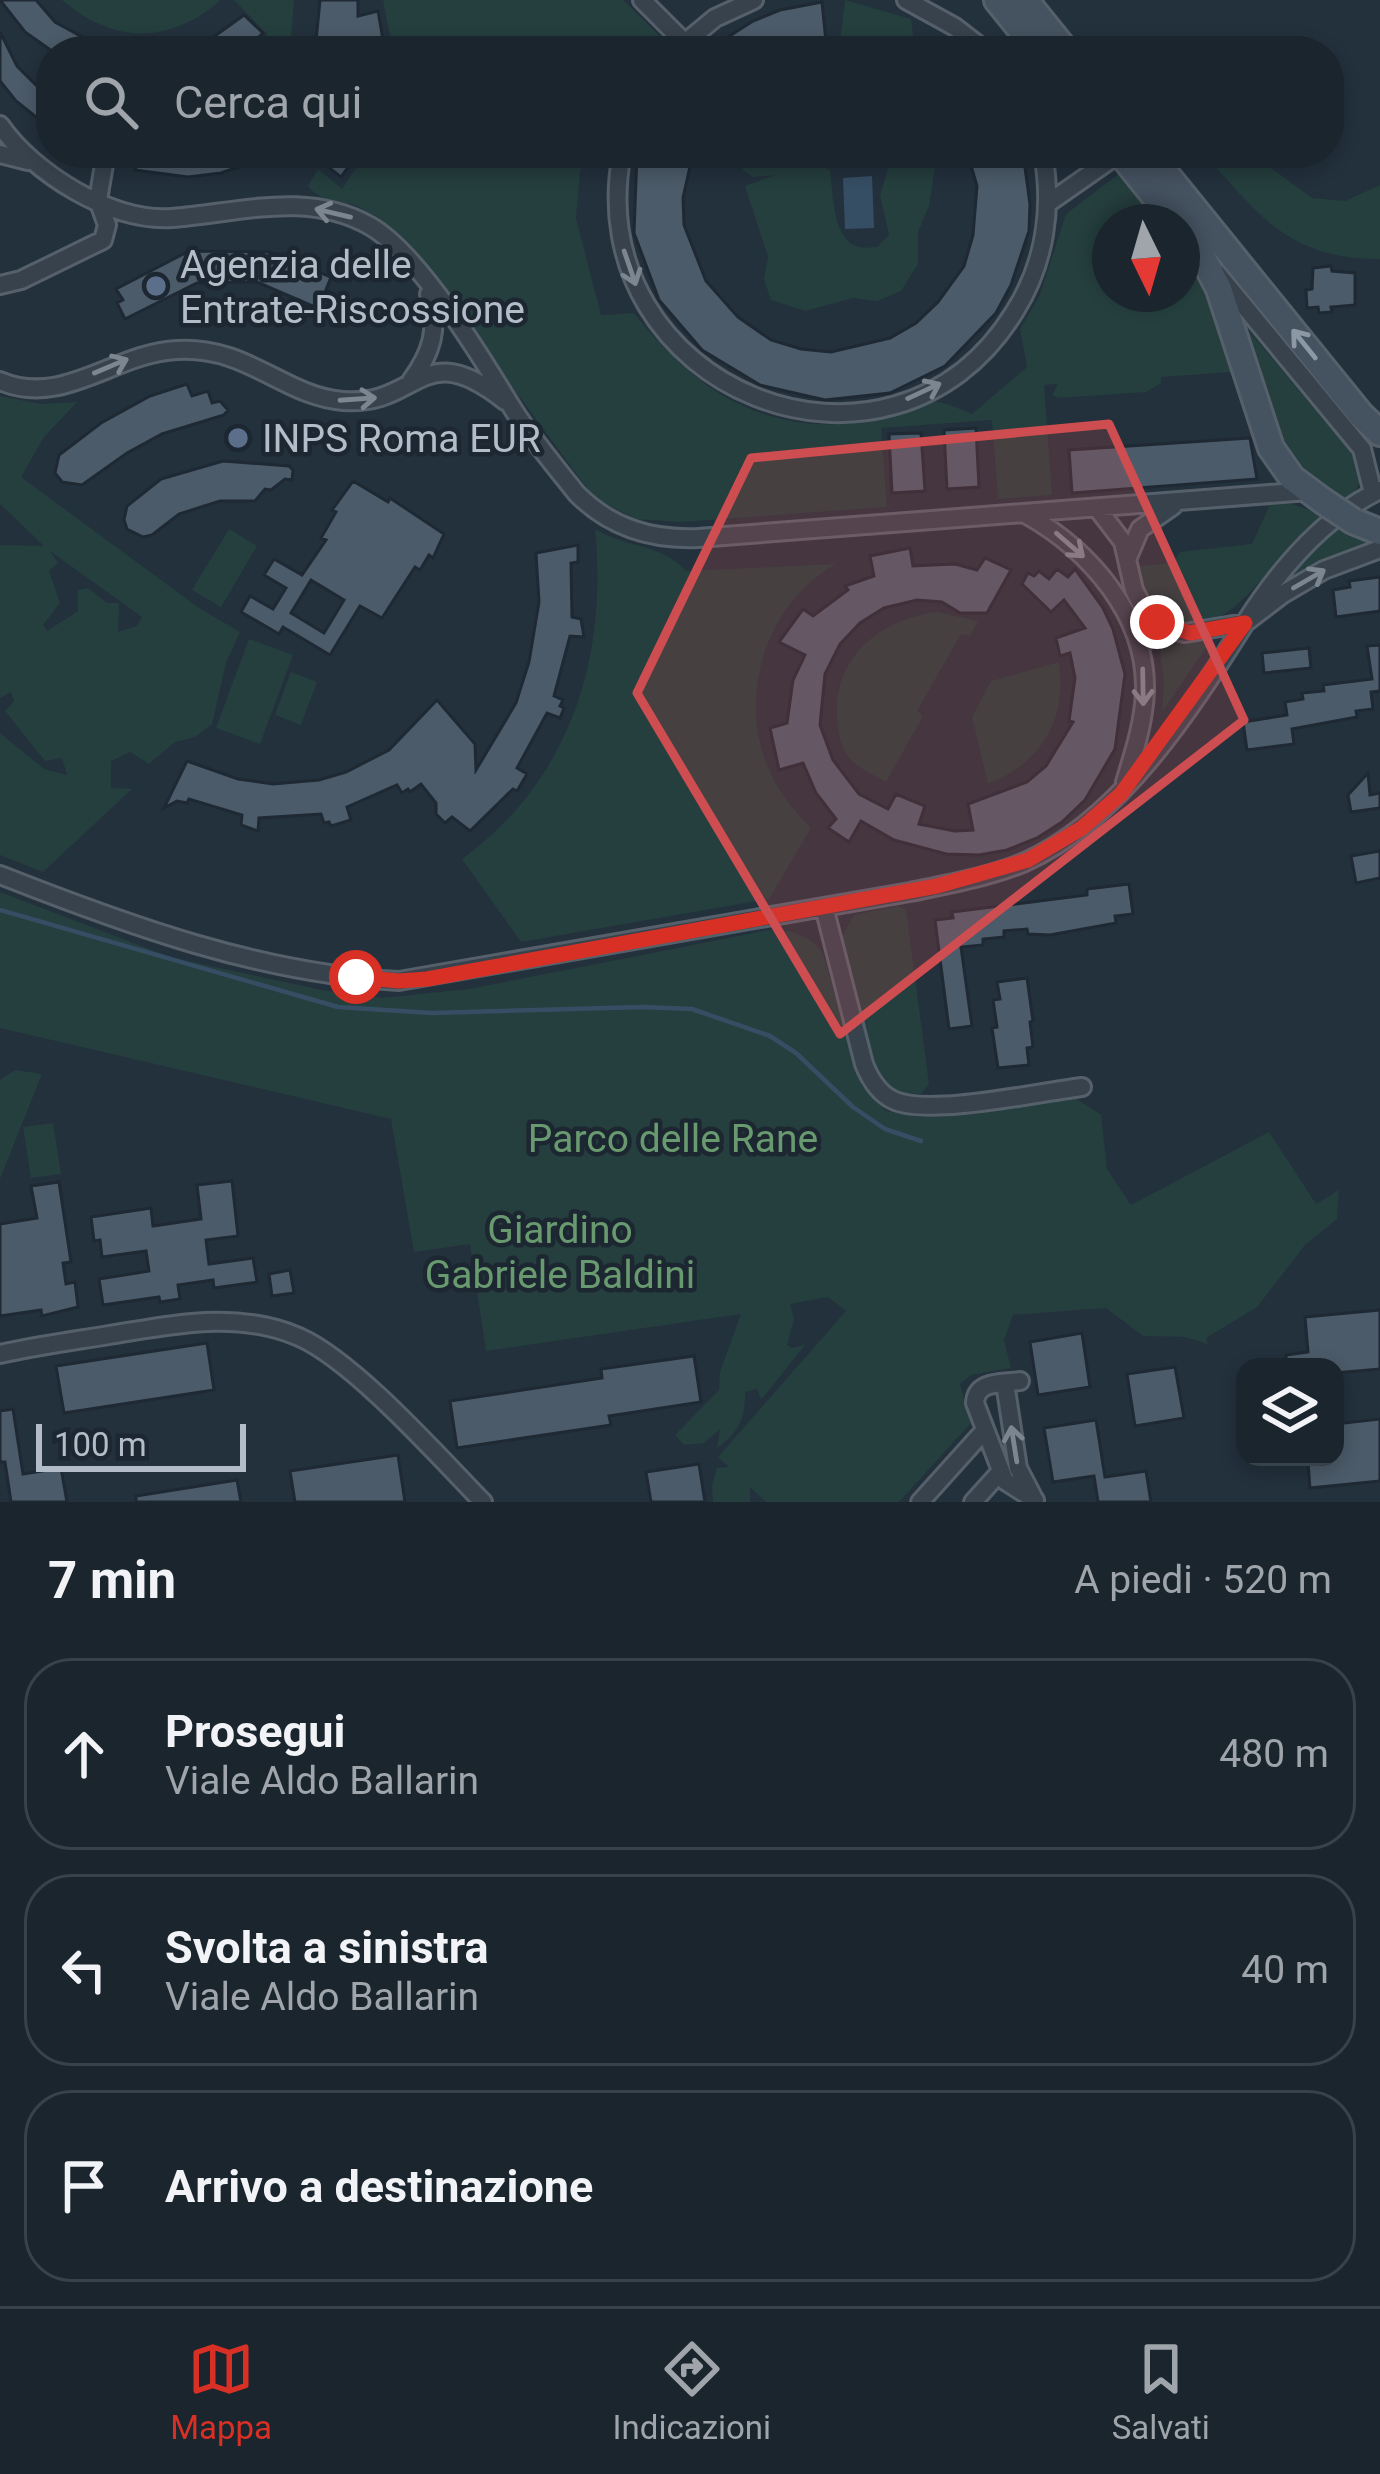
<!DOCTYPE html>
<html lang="it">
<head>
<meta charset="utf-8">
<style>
  body { margin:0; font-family:Roboto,sans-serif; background:#232d36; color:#f1f3f6 }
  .controls { position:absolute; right:36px; bottom:36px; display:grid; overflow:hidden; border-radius:24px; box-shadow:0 6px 18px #0003 }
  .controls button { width:108px; height:108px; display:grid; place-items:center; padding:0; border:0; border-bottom:3px solid #38424a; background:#1a252e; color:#f1f3f6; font:60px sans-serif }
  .compass { position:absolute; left:1092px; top:204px; width:108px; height:108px; border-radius:50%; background:#1a252e; box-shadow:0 6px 18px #0003; rotate:175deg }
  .scale { position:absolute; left:36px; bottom:30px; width:210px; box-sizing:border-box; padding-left:12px; border:6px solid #b3bdc9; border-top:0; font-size:33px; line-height:42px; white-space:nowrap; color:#b3bdc9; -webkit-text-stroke:9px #1c2732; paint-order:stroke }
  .stop { position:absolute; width:36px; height:36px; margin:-27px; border:9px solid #d93025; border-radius:50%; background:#fff }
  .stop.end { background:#d93025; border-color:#fff; box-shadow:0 3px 12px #0008 }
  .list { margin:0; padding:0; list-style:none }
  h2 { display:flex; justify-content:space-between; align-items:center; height:156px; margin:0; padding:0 48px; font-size:51px }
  h2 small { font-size:39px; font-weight:400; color:#9fa5aa }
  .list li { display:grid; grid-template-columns:78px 1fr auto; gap:36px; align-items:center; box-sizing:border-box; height:192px; margin:0 24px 24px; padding:0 24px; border:3px solid #38424a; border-radius:48px }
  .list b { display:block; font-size:45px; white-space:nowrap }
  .list p { margin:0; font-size:39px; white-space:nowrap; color:#9fa5aa }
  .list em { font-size:39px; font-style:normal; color:#9fa5aa }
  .icon { flex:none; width:66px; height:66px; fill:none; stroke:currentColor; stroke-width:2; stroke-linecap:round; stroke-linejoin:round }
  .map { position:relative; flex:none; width:1380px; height:1502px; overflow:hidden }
  .search { position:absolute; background:#1a252e; box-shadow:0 6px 18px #0003; left:36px; right:36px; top:36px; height:132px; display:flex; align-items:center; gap:30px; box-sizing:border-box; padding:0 42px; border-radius:48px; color:#9fa5aa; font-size:45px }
  .sheet { height:804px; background:#1a252e }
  nav { display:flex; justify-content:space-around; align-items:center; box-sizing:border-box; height:168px; border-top:3px solid #38424a; background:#1a252e; font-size:33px; color:#9fa5aa }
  nav a { display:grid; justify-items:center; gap:6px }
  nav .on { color:#d93025 }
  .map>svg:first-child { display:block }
  .green { fill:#253e3e; fill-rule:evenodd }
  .water { fill:#364e64 }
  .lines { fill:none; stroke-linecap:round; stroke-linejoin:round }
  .stream { stroke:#364e64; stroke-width:4.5 }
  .building { fill:#4c5b69; stroke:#1e2934; stroke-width:3; fill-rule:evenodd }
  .minor-casing { stroke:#55606b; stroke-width:22 }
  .secondary-casing { stroke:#55606b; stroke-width:30 }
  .minor { stroke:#37424d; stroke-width:16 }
  .secondary { stroke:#455260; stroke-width:24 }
  .secondary-bridge-casing { stroke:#55606b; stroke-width:30; stroke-linecap:butt }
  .secondary-bridge { stroke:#455260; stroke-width:24 }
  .oneway { stroke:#7b8691 }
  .oneway2 { stroke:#8c98a4 }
  .route { stroke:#d93025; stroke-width:15 }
  .marked { fill:#cd4d50; fill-opacity:0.2; stroke:#cd4d50; stroke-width:9; stroke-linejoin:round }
  .service-dot { fill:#5c6f8a; stroke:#1c2732; stroke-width:4.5 }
  .labels { text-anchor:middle; stroke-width:9; stroke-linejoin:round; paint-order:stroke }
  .poi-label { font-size:39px; fill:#b3bdc9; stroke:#1c2732; text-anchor:start }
  .park-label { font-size:39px; fill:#699a6f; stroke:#1c2732 }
</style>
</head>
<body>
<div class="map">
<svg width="1380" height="1502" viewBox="0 0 1380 1502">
  <rect width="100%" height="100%" fill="#23313d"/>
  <path class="green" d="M62,0h159c-51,44 -107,45 -159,0z
    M234,0h60l-4,51h-33l10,-17z
    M383,0h240l39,38 -9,13h-260z
    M845,0l66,19 3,23 -7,9h-68z
    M366,153h241l-27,17 -4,48 25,97 33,-2c65,82 133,124 241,108 18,-3 47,-20 62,-19 11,1 25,8 35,12l55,-47 -7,-38 19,-32 27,-83 54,-41 38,49h-48v72h72v-42l26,43 24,77 -71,5v6l-15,9 -88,6 -6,-3 6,-11 -14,1 8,110 -54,4 -6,-79 -111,8 6,79 -206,15 -45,-3 -41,-20 -195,-264c-14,-11 -27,-22 -44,-29 -18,-7 -35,-3 -48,-20l10,-17 24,20z
    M741,153h66l1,5 22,12c3,21 2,67 26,76 7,3 14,1 21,1l12,-12 -9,-40 13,-42h35l7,14 -6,39 -11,26v32l-17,27 -24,10 -24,-3 -48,13 -34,-11 -7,-21 4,-22 -23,-71 30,-11 -22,2 -10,-7z
    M1203,153h48l61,45 33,3 35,-16v74c-93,0 -120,-44 -177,-106z
    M1239,319l115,137c10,19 8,33 -10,46l-31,-23 -31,-31z
    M0,396l41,8 36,-2 -33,35 -23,40 178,131 41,24 -14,31 -14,61 -17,13 -20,5 -26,22 -19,-12 -19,9v27l21,1 -89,83 -43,-17v-122l44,36 23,6 -5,-17 -17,3 -40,-50 9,-10 -3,-9 -11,6v-153l44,1 -44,-42zM50,551l92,66 -5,9 -19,6 1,-29h-12l-19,-15 -10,2v21l-31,20 -4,-6 17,-22 -11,-32 9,-8z
    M1273,498l55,18c-11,7 -22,13 -31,22 -31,31 -73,106 -125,81 -25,-12 -29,-29 -32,-53l33,-3 7,-11 72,-8z
    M1337,527l11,9 25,8 -41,13 -59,37 24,-30z
    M229,529l28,17 -36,61 -29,-17z
    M595,529c35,21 65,13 91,42l150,-7c-72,40 -101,138 -64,212 9,20 24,36 39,52l-42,71 -248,43 -59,-83c108,-79 146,-200 133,-330z
    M937,612l41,9 -8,15 -9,-2 -44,77 6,5 -37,66c-10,-6 -24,-12 -33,-20 -12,-11 -15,-28 -16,-44 -4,-62 43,-98 100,-106z
    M1157,633l24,9h29l-48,70 2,-32z
    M249,639l44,16 -33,89 -44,-16z
    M1059,662c8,57 -16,100 -71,122l-16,-67 19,-36z
    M291,672l26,10 -16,43 -26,-10z
    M0,892l173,66 149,32 60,8 87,-9 305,-60c20,2 38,7 49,25l39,132 24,25 33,6 155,-20 27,18 6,54 24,36 138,-73 47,72 23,-14 -2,29 -32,26 -48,62 -51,31 2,6 -23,-7 -42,-1 -37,-28 -93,7 -9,25 7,28 -40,7 -11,9 11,39 -72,79h-133l-16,-15v15h-37l-1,-16 5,-18 12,-1 -11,-10 128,-146 -18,-14 -38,7 4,15 -7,26 5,3 13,-3 -44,55 -4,-11 -12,3c1,25 -7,42 -28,56l3,-19 -16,14 -20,2 -9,-10 44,-45 1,-18 21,-58 -255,37 -16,-107 -56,8 -23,-133 -391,-91z
    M898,906l7,3 2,8 22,167 -8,10 -23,-1 -25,-21 -33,-132 14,-25z
    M15,1070l27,4 -42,105v-99z
    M53,1123l8,51 -30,4 -8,-51z"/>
  <path class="water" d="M872,176l2,52 -29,1 -2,-51z"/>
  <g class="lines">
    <path class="stream" d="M0,910l338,97 94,6 211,-6 49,2 78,27 26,17 57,54 32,22 36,12"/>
  </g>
  <path class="building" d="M0,0h36l19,22 53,29h-56l-27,-19z
    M320,0h38v16l20,-5 7,40h-70z
    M822,2l5,49h-121l47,-30 27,-11z
    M244,15l19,18 -14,13 4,5h-59z
    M0,32l17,34 34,34v29l-35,-28 -16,-20z
    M140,153h136v1l-55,19 -33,4 -53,-7z
    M331,153h28l-18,24 -18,-14z
    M637,153h56l-10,45 1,27 22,56 32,36 33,23 30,9 30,3 59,-14 26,-15 22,-21 26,-36 9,-31 4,-49 -8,-27 17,-6h37l7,51 -1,27 -18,54 -15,28 -51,53 -55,27 -65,7 -65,-15 -58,-35 -43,-50 -25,-67z
    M189,251l80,1 62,25 -5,13 6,4 -8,17 -67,-29 -60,1 -72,36 -8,-16 6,-3 -7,-11z
    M1331,266l1,5 23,2v32l-24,2 1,5 -13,1 -1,-6 -11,1 -1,-18 6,-1 1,-21z
    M187,384l5,12 16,-5 4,12 8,-2 8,9 -4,5 -62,19 -35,19 -45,32 -20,-3 -7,-9 4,-18 42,-32 49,-27z
    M976,428l3,59 -32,2 -3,-59z
    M921,433l4,58 -33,2 -3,-59z
    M1250,438l7,41 -185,14 -3,-43z
    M223,461l66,5 4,4 -1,10 -7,-1 -14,11 -6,-1 -10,12h-35l-41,13 -27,21 -9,2 -16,-8 -3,-9 3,-14 34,-27z
    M353,481l35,21 2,-4 54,36 -11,24 -4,-3 -9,15 -5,-3 -33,51 -22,-12 -30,49 -47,-28 -4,7 -38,-22 9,-16 23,13 13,-21 -22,-13 10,-16 28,16 24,-35 -5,-2 15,-26 -4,-2zM311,580l33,20 -20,33 -33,-20z
    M578,545v17l-7,1 1,54 9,2 3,18 -14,-1 -16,60 9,4 -3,6 4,2 -4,10 -13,-5 -30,55 10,6 -10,17 -4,-2 -43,42 -18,-14 -7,6 -9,-9v-11l-15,-19 -11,8 -2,-3 -6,4 -5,-8 -50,22 4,13 -20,6 -2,-4 -5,1 -3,-9 -62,4 -1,13 -17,-6 1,-10 -53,-16 -2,4 -10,-2 -13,7 23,-47 51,18 35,5 46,-4 27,-8 43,-22 48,-50 38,44 1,26 40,-67 13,-41 10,-60 -3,-49z
    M910,548l3,18 42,-2 22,6 8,-12 26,12 -24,43h-27l-18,-11 -25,-2 -33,8 -24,15 -20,21 -15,30 -5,51 13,35 26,34 29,15 8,-15 29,12 -6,18 36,7 18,-1 -5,-26 59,-22 19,-16 27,-44 -4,-1 6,-43 -5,-25 -10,3 -4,-18 29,-10 -21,-28 -13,12 -29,-28 6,-11 6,3 5,-5 10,8 8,-10 11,8 7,-8 28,39 10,21 12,45 -10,75 -30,51 -23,22 -25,16 -30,12 -28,5 -33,-1 -52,-14 -33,-19 -12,21 -21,-14 8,-9 -20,-26 -13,-30 -24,7 -9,-42 17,-5 6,-43 12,-25 -26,-13 24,-33 10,7 35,-26 -3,-4 29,-10 -4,-20z
    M1380,577v34l-44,6 -3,-27 17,-3 -1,-6z
    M1380,645v46l-9,1 2,17 -17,2 1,6 -65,12 2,15 -47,6 -4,-28 44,-7 -2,-13 18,-3 -1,-6 22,-2 -1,-6 49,-6 -5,-33z
    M1309,648l2,20 -47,5 -2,-20z
    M1368,773l2,22 10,-2v15l-29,4 -3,-17z
    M1380,851v27l-24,5 -5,-27z
    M1129,884l4,30 -18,2 1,7 -66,12 -22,-1 -1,-5 -23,2v6l-21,2v6l-22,2 11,79 -23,3 -14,-109 18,-2 -1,-6 135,-17v-6z
    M1027,978l6,43 -3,1 3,25 -6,1 2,17 -31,3 -6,-40 5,-1 -4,-27 7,-1 -3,-17z
    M232,1181l6,55 -32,4 3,24 44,-6 4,24 -43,6 -1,-8 -35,5 2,14 -20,3 -1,-5 -56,8 -4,-26 50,-8 -3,-20 -44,6 -2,-17 -6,1 -3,-24 60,-9 2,18 48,-7 -4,-34z
    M59,1182l12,80 -8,1 3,21 9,-2 3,25 -36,9 -1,-6 -41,6v-92l37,-6 -6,-32z
    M290,1270l4,23 -22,3 -3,-22z
    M1380,1310v59l-45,4v-6h-48l-1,-12 22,-3 -3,-35z
    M1082,1333l8,54 -52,8 -8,-53z
    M207,1343l7,47 -150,23 -8,-47z
    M694,1356l7,46 -92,14 2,9 -154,23 -7,-47 152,-23 -1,-9z
    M1175,1367l9,51 -49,8 -8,-52z
    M13,1409l10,65 38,-6 6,34h-56l-6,-40h-5v-51z
    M1380,1419v62l-70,7 -2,-25h6l-1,-6h22v-33z
    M1096,1420l9,57 41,-6 5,31h-53l-4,-26 -41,6 -9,-54z
    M398,1455l7,47h-110l-5,-31z
    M699,1464l6,38h-54l-5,-30z
    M237,1480l4,22h-105v-6z"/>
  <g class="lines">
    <g class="minor-casing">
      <path id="minor" d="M642,0l42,42
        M906,0l49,27 31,24
        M675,51l40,-33 39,-18
        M0,125c33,48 111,97 172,93 67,-5 135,-28 198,8 48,27 112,132 141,180 19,31 44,60 66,88 34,34 74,46 121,44l611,-47
        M622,153c-45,235 268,362 393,158 30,-48 38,-103 28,-158
        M0,154l28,7
        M1047,204l73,-51
        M1217,273l145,176 11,44
        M0,285l21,-5 82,-40 4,-15 -9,-25 8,-47
        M0,381c63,27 114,-28 177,-31 71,-4 106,46 166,51 77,6 77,-67 162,0
        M411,381c21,-29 28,-52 18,-87
        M1097,508l26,34 11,48 11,21 20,17 20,5 60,-10 38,-29 41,-24 56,-21
        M1027,515c62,35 120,100 118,176 -1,31 -11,62 -20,91
        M1128,557l12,-28 33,-23
        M0,875c127,50 261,99 399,106l511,-89c39,-8 79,-15 115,-30 96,-43 165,-152 220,-239 33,-52 78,-106 135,-133
        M824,907l40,157c6,15 14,29 29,36 34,17 148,-8 189,-13
        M0,1354c36,-8 73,-13 109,-19 64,-10 128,-25 190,2 55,24 140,120 184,165
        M1020,1381c-18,3 -44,-1 -45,22l30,78 30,19
        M1005,1383l13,85 15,29
        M920,1502l64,-71
        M973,1502l28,-31"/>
    </g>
    <g class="secondary-casing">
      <path id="secondary" d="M997,0l41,51
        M1025,0l41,51
        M1120,153l55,69
        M1149,153l212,262 19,18
        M1182,230l19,24 18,35 52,159 21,30 31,23
        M1353,521l27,11"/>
    </g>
    <use href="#minor" class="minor"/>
    <use href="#secondary" class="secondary"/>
    <g class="secondary-bridge-casing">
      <path id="secondary-bridge" d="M1323,501l30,20"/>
    </g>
    <use href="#secondary-bridge" class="secondary-bridge"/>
  </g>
  <defs><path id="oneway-shaft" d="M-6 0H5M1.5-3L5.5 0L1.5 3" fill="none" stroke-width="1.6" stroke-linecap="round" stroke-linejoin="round" transform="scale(3)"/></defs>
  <g class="oneway">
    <use href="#oneway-shaft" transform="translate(333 213) rotate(-167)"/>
    <use href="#oneway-shaft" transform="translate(630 268) rotate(71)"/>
    <use href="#oneway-shaft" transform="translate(111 366) rotate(-23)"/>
    <use href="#oneway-shaft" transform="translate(924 391) rotate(-25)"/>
    <use href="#oneway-shaft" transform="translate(358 399) rotate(-4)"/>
    <use href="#oneway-shaft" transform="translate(1070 545) rotate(41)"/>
    <use href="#oneway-shaft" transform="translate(1309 579) rotate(-30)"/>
    <use href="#oneway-shaft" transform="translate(1143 687) rotate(89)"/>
    <use href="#oneway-shaft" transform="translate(1014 1444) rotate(-99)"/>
  </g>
  <use class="oneway2" href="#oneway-shaft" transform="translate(1304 344) rotate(-129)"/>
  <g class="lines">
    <path class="route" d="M356,977l43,4 28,-2 510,-93 91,-26 54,-32 39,-34 124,-171 -55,10 -33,-11"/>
  </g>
  <path class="marked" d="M1109,424l135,296 -404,314 -203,-341 114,-235z"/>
  <g class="service-dot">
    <circle cx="156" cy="286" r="12"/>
    <circle cx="238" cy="438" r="12"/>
  </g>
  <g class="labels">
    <g class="poi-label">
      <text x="180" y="278">Agenzia delle<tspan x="180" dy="45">Entrate-Riscossione</tspan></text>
      <text x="262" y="452">INPS Roma EUR</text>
    </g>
    <g class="park-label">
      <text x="673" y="1152">Parco delle Rane</text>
      <text x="560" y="1243">Giardino<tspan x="560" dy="45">Gabriele Baldini</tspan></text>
    </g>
  </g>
</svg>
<div class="controls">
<button><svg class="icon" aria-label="layers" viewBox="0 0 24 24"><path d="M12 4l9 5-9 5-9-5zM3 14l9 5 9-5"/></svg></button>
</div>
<svg class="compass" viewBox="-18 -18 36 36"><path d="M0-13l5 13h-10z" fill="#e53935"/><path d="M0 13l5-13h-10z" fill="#9fa5aa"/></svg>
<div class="scale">100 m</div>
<div class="stop" style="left:356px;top:977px"></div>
<div class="stop end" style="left:1157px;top:622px"></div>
<div class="search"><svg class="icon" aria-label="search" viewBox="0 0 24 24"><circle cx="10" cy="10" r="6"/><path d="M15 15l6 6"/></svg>Cerca qui</div>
</div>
<section class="sheet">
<h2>7 min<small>A piedi · 520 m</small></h2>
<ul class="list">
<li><svg class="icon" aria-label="ahead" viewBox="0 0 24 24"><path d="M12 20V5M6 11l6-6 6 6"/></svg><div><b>Prosegui</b><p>Viale Aldo Ballarin</p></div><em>480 m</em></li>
<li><svg class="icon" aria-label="left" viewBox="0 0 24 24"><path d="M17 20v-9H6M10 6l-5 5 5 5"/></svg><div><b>Svolta a sinistra</b><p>Viale Aldo Ballarin</p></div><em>40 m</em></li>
<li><svg class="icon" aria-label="arrive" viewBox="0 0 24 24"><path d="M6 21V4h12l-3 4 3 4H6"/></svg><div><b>Arrivo a destinazione</b></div></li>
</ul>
</section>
<nav>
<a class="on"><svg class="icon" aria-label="map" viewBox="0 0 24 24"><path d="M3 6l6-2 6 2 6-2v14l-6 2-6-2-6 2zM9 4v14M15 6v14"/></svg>Mappa</a>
<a><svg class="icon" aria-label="directions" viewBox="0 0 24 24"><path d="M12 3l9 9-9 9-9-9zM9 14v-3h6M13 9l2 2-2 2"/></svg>Indicazioni</a>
<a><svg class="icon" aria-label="saved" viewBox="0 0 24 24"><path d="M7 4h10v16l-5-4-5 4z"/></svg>Salvati</a>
</nav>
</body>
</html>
